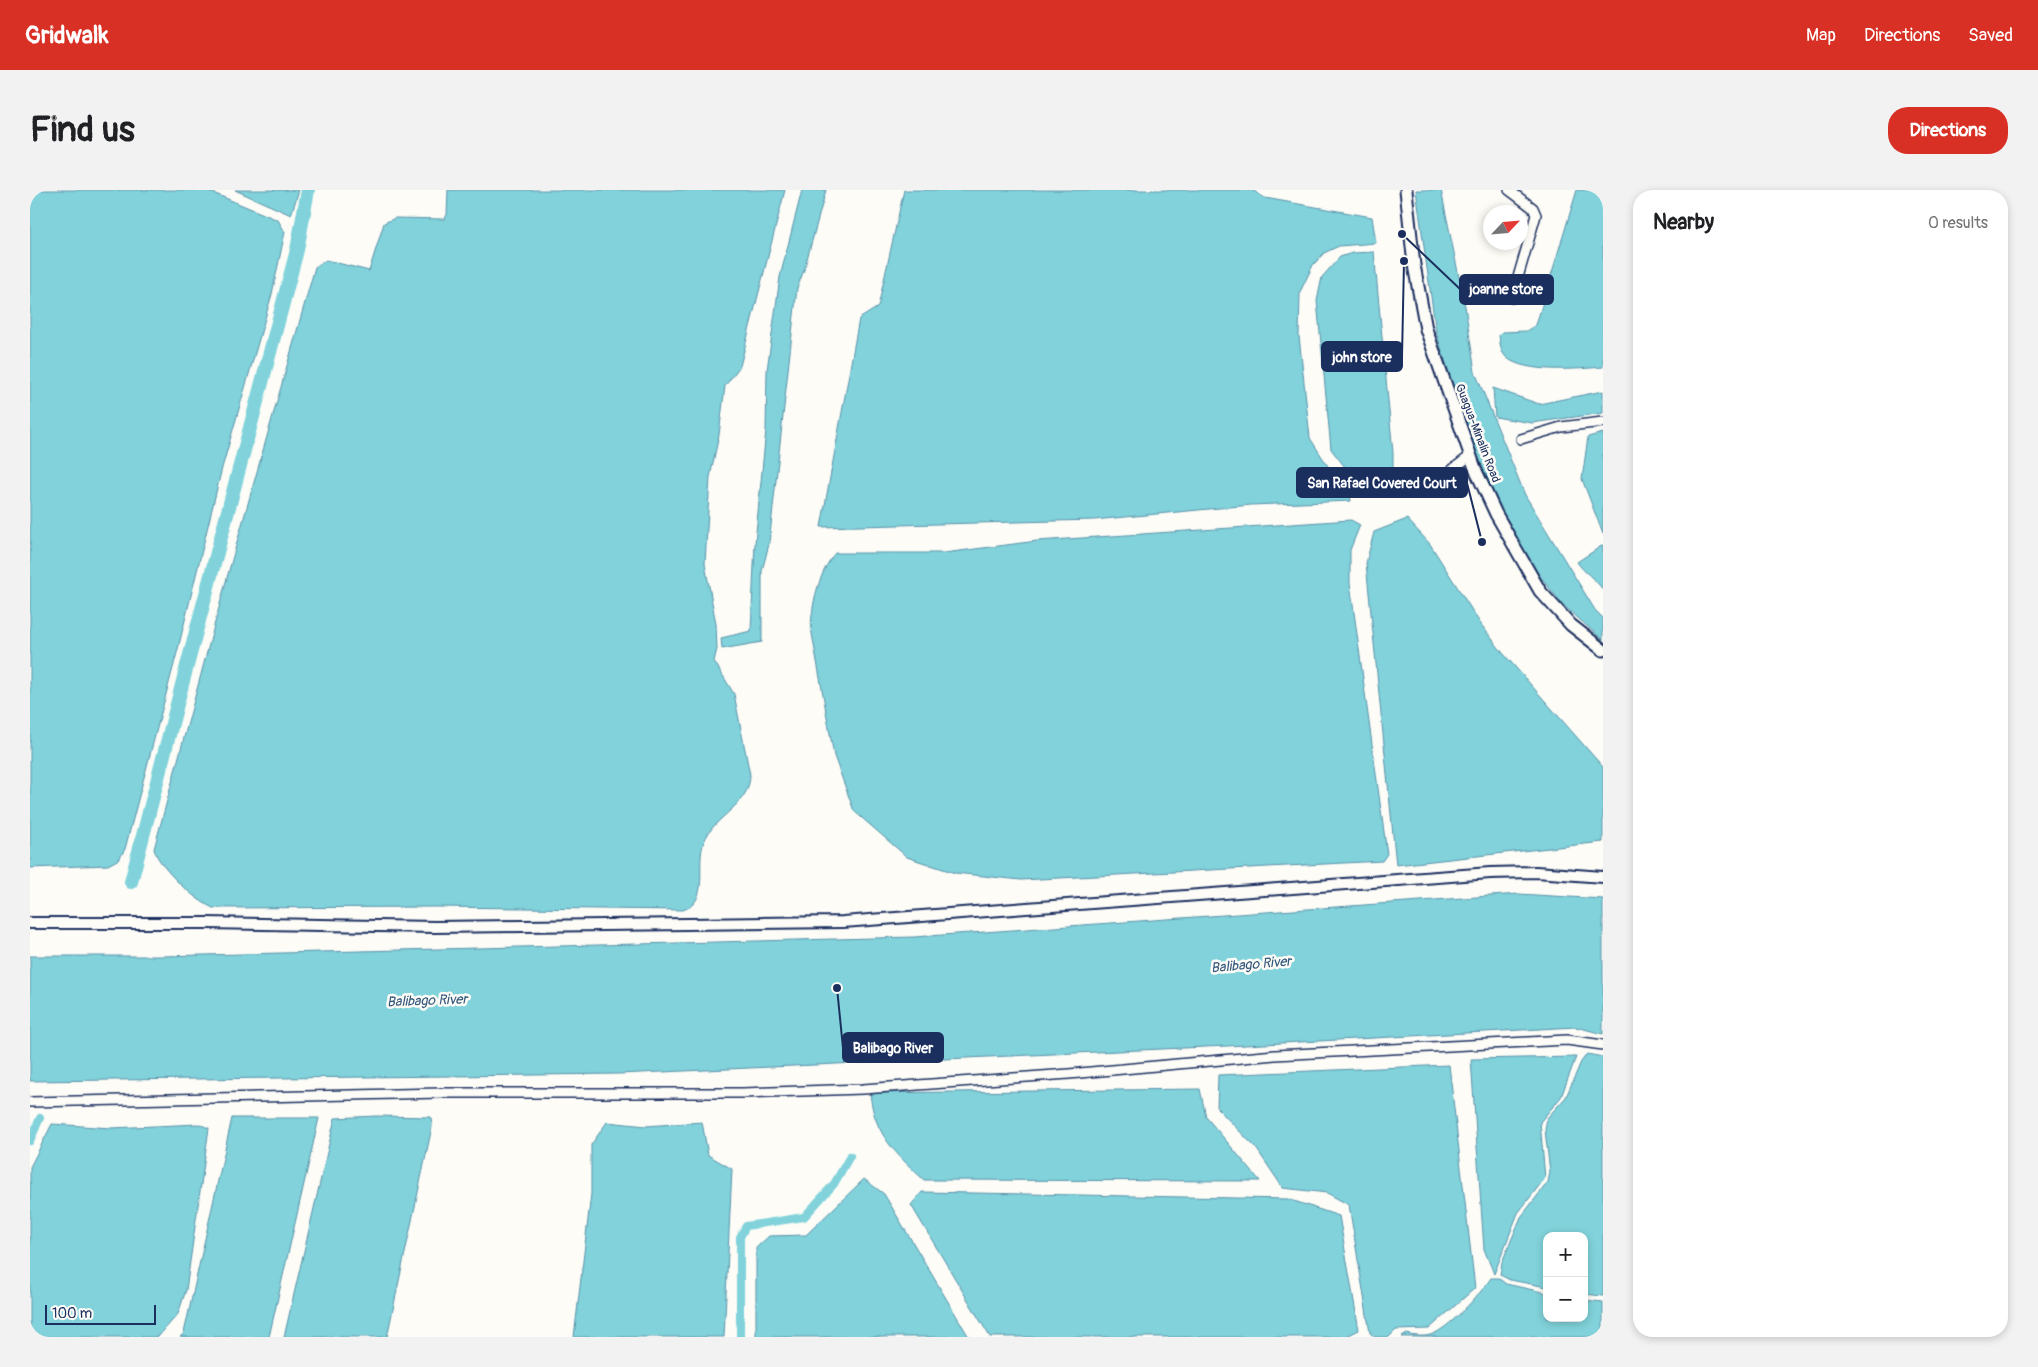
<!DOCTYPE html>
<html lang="en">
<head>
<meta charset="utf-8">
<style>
  body { margin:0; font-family:Pangolin,sans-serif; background:#f2f2f2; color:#202124 }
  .controls { position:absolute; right:15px; bottom:15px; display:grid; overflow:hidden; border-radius:10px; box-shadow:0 2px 8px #0003 }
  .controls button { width:45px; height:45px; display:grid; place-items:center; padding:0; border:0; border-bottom:1px solid #e0e0e0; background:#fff; color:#202124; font:25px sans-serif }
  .compass { position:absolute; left:1453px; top:15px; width:45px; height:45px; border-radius:50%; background:#fff; box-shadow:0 2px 8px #0003; rotate:64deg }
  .scale { position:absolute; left:15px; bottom:12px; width:111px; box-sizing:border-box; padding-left:5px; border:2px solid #1b2f5e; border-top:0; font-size:14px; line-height:18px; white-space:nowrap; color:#1b2f5e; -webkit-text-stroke:4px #fdfcf7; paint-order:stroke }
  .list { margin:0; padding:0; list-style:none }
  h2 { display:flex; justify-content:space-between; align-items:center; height:65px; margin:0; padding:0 20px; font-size:21px }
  h2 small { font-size:16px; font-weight:400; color:#757577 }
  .map { position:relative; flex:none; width:1573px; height:1147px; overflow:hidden; border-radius:20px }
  header { display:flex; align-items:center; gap:30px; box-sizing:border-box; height:70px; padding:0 25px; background:#d93025; color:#fff }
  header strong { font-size:24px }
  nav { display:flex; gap:28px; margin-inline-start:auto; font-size:18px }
  .intro { display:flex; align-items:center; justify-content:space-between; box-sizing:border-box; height:120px; padding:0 30px }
  h1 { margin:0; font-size:35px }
  .button { padding:12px 22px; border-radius:20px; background:#d93025; color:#fff; font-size:18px; font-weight:700 }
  main { display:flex; gap:30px; padding:0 30px }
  aside { flex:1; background:#fff; border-radius:20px; box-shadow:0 2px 8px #0003 }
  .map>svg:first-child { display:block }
  .water { fill:#81d2da; stroke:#5891a8 }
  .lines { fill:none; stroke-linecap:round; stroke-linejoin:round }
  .canal { stroke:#81d2da; stroke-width:8 }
  .river { stroke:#81d2da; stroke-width:14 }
  .minor-casing { stroke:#1b2f5e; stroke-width:12 }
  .tertiary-casing { stroke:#1b2f5e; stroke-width:14 }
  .secondary-casing { stroke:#1b2f5e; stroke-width:15 }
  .minor { stroke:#fdfcf7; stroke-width:9 }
  .tertiary { stroke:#fdfcf7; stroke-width:10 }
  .secondary { stroke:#fdfcf7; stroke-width:11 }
  .labels { text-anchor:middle; stroke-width:5; stroke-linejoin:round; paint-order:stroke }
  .street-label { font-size:12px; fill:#1b2f5e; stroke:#fdfcf7 }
  .water-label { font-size:14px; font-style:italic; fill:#34587d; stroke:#fdfcf7 }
  .leader { fill:none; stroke:#1b2f5e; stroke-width:2 }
  .callout-dot { fill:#1b2f5e; stroke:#fdfcf7; stroke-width:2 }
  .callout { fill:#1b2f5e; stroke:#1b2f5e; stroke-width:2 }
  .callout-label { font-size:14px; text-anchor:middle; font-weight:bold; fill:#fff }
</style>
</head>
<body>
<header>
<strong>Gridwalk</strong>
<nav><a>Map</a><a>Directions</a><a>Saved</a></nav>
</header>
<div class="intro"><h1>Find us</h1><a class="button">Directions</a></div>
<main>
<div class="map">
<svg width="1573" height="1147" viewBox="0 0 1573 1147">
  <rect width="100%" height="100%" fill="#fdfcf7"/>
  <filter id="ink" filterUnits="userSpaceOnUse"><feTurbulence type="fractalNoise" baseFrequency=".02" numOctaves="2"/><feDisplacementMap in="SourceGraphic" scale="10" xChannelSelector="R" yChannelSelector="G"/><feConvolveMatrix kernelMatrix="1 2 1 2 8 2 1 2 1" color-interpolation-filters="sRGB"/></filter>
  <g filter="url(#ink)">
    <path class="water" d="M0,0h176l72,30 7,12 -13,62 -50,174 -44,181 -53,200 -6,10 -11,6 -78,3z
      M205,0h64l-8,25z
      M418,0h337l-45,176 -15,20 -6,49 -9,42 -5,87 11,60 1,25 -3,12 20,33 16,81c0,31 -36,40 -46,67 -9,22 7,59 -21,68l-244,-3 -226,1c-18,-8 -53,-39 -59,-59l74,-275 87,-307 11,-7 43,11 15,-48 11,-5 49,1 3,-4z
      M772,0h24l-22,80 -7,18 -28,256 -7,27v71l-40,7 -1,-11 30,-7 4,-88 11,-113 1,-60 13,-93z
      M874,0h348l13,8 107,19 4,26 -37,3 -15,7 -11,12 -13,27 -1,44 11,102 21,33 18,20 2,10 -100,4 -157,15 -273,7 38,-208 19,-12z
      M1386,0h25l24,116 10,66 50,123 70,115 8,8v22l-41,-36 -26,-33 -45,-77 -20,-51 -35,-111z
      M1547,0h26v177c-22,2 -80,7 -97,-10 -6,-6 -6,-14 -7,-22l3,-3 24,-1 10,-6z
      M1344,62l19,201v24l-25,9 -10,-2 -27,-35 -14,-148 5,-24 18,-20 12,-4z
      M1463,198l46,16 64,-13v22l-71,10 -37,-6z
      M1573,243v101l-21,-55 6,-42z
      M1377,329l23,25 50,79 22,29 101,115v75l-207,23 -30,-302 8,-31z
      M1321,330l9,5 -10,25v33l37,271 -5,7 -361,19 -66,-7 -48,-16 -53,-46 -20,-55 -23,-128c1,-26 8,-55 24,-75h109l93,-12z
      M1573,355v45c-8,-12 -19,-17 -26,-28z
      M1489,704l84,5v135l-27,-7 -349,19 -608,28 -589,7v-125h133l751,-19z
      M1557,864l16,3v239l-19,-2v-58h-37v51l-37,-7 -10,-5 2,-13 19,-45 27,-35 2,-10 -5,-42 2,-12 19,-21 15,-35z
      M1546,867l-15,40 -21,25 5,56 -27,35 -24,61 -10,-25 -13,-190z
      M1419,875l26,223 -46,41 -33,1 -7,7h-14l-5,-4 -21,-128 -22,-12 -44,-5 -27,-40 -39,-40 1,-33z
      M1170,899l6,28 54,64 -336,-1c-29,-27 -50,-46 -54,-87z
      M346,926l55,1 1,10 -45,210h-103l51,-219z
      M202,928h87l-50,219h-89l4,-4z
      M577,932l39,4 56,-4 6,33 24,14 -8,168h-150l17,-143v-49z
      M22,934l59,4 87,-4 11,4 -23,162 -8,24 -20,23h-128v-170z
      M834,989l20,15 85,143h-213v-89l13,-12 37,-1z
      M892,1002l366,7 51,17 20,114 -14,7h-355l-79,-132z
      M1461,1088h7l8,6 41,9v25h37v-18l19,2v35h-201l5,-3c7,2 16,3 23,1 17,-4 51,-42 61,-57z"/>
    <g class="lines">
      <path class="canal" d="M0,951l10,-23
        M710,1147v-100l6,-11 58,-9 30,-33 16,-28"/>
      <path class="river" d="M101,692l52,-201 114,-431 11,-60"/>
      <g class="minor-casing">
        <path id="minor" d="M1479,0l24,18 3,7 -24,83
          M1491,249l40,-12 42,-5
          M1397,299l43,-33
          M0,912l412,-9h301l120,-4 206,-15 206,-19 292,-15 36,5"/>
      </g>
      <g class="tertiary-casing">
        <path id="tertiary" d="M0,733h176l229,4 408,-5 647,-49 46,-1 67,5"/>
      </g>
      <g class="secondary-casing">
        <path id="secondary" d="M1376,0l8,75 12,64 50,142 20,43 44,77 31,34 32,25"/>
      </g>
      <use href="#minor" class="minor"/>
      <use href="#tertiary" class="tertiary"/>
      <use href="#secondary" class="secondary"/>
    </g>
  </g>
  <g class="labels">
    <g class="street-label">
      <text transform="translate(1448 243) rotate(69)" y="4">Guagua-Minalin Road</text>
    </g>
    <g class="water-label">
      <text transform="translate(1221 774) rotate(-5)" y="5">Balibago River</text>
      <text transform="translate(397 810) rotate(-2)" y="5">Balibago River</text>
    </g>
  </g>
  <path class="leader" d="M1372 44L1430 99M1374 71L1372 167M1452 352L1437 293M807 798L813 858"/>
  <g class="callout-dot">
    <circle cx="1372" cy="44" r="5"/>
    <circle cx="1374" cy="71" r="5"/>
    <circle cx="1452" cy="352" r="5"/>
    <circle cx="807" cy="798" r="5"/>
  </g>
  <g class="callout">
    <rect x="1430" y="85" width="93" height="29" rx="5"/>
    <rect x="1292" y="152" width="80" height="29" rx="5"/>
    <rect x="1267" y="278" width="170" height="29" rx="5"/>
    <rect x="813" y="843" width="100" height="29" rx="5"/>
  </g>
  <g class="callout-label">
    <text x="1476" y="104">joanne store</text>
    <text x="1332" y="172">john store</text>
    <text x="1352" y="298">San Rafael Covered Court</text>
    <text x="863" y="863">Balibago River</text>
  </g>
</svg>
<div class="controls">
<button>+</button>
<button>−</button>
</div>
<svg class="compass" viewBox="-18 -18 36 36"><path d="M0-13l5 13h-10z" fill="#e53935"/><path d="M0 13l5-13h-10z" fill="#757577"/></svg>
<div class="scale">100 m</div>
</div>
<aside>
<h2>Nearby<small>0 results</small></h2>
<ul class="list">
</ul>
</aside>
</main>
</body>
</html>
